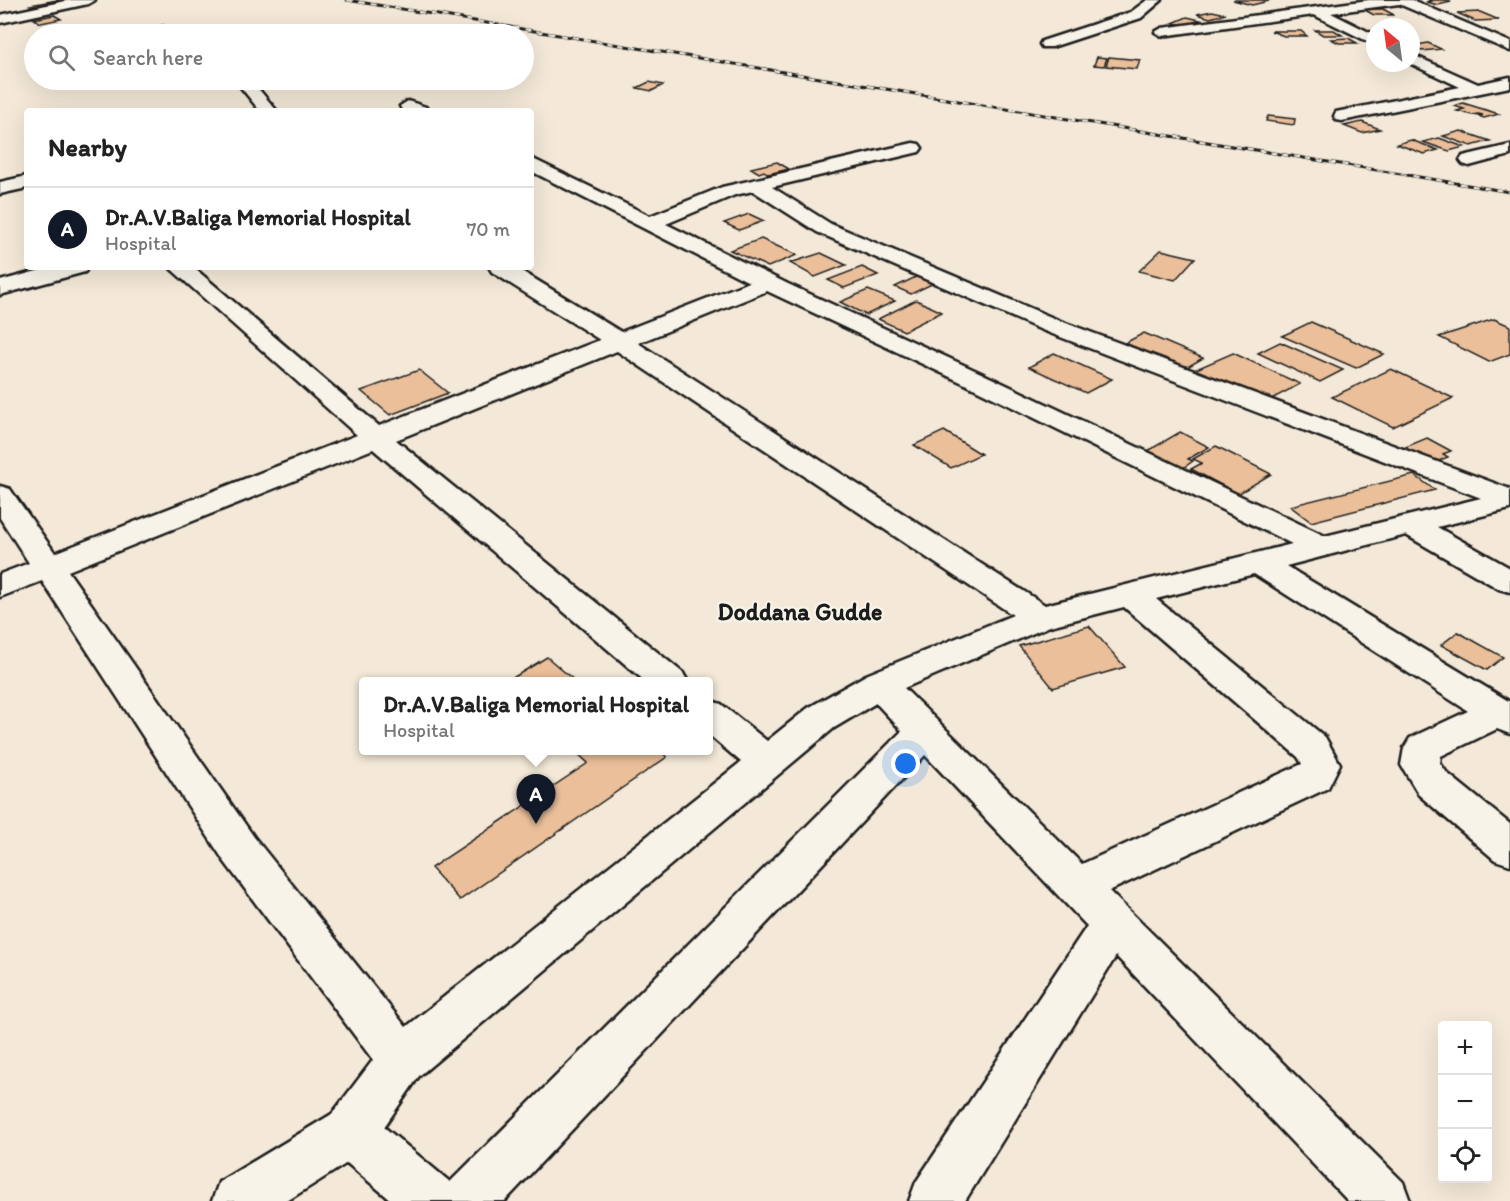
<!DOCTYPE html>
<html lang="en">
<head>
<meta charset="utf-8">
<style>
  body { margin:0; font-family:Itim,sans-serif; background:#f6f6f6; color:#222 }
  .controls { position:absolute; right:18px; bottom:18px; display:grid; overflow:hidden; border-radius:6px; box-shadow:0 6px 24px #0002 }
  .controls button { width:54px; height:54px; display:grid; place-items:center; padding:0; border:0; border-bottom:2px solid #e0e0e0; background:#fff; color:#222; font:30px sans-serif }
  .compass { position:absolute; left:1366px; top:18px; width:54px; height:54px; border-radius:50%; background:#fff; box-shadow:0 6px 24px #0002; rotate:331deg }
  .you { position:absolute; left:906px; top:764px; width:21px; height:21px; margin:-15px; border:4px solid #fff; border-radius:50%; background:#1a73e8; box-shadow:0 0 0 9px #1a73e833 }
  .badge { display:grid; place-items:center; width:39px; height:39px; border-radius:50%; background:#111827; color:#fff; font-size:20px; font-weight:700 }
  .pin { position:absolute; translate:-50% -50px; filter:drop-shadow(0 2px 3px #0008) }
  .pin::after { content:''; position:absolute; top:32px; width:21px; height:18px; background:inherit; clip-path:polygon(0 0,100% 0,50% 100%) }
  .popup { position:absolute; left:359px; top:677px; width:354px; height:78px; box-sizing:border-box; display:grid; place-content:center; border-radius:6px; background:#fff; filter:drop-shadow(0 2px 4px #0005); font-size:20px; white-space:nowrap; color:#767676 }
  .popup b { font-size:22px; color:#222 }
  .popup::after { content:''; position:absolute; left:50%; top:100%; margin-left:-12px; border:12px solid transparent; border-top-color:#fff }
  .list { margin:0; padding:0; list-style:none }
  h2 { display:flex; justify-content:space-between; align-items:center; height:78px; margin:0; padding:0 24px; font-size:26px }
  h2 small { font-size:20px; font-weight:400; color:#767676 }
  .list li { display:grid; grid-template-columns:39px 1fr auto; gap:18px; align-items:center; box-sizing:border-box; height:84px; padding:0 24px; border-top:2px solid #e0e0e0 }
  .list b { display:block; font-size:22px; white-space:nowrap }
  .list p { margin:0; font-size:20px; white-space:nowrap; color:#767676 }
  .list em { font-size:20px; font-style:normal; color:#767676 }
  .icon { flex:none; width:33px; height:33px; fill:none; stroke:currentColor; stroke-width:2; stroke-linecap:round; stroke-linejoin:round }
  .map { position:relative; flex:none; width:1510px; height:1201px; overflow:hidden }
  .search { position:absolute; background:#fff; box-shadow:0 6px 24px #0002; left:24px; top:24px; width:510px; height:66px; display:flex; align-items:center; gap:15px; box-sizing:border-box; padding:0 21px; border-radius:33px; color:#767676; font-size:22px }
  .panel { position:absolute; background:#fff; box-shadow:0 6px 24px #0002; left:24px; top:108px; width:510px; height:162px; border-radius:6px }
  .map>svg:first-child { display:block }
  .building { fill:#eabf9a; stroke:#1c1c1c; stroke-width:1.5 }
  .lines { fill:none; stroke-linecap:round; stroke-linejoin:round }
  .minor-casing { stroke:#1c1c1c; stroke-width:5 }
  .minor { fill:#f7f3e8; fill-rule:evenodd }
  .rail-casing { stroke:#1c1c1c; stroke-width:3 }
  .rail { stroke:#f7f3e8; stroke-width:2; stroke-dasharray:6; stroke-linecap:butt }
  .labels { text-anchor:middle; stroke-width:4.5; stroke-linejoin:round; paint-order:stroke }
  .district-label { font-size:24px; font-weight:bold; fill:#1c1c1c; stroke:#f7f3e8 }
</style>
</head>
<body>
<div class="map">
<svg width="1510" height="1201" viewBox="0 0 1510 1201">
  <rect width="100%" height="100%" fill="#f4e9d8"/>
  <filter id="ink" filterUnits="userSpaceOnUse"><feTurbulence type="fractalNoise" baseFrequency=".0167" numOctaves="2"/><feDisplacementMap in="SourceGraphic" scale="12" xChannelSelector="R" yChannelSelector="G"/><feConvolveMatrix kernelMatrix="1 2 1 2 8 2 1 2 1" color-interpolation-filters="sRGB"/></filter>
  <g filter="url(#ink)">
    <path class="building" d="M57,0l12,3 -29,6 -10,-4z
      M1233,0h30l6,1 -17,4z
      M1428,0h16l7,2 -13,3 -12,-3 5,-1z
      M1363,9h20l11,6h-20z
      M1212,11l14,3 -16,4 -13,-4z
      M1480,12l19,8 -24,1 -18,-8z
      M54,15l7,4 -20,4 -7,-4z
      M1187,17l13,3 -13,5 -14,-2z
      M163,25l8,5 -24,4 -8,-4z
      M1315,30h19l8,5h-19z
      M1271,31h30l6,5h-23z
      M1348,38l9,5h-18l-8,-4z
      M1428,43l13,6 -19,2 -11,-5z
      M1097,57l10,1 -3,8 -10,-1z
      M1109,57l31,3 -3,9 -31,-3z
      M649,82l14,3 -11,6 -15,-3z
      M1463,103l36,11 -15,4 -6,-2 5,-1 -5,-1 -6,1 -15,-4 7,-2 -10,-3z
      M1268,116l27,3 -1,6 -28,-4z
      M1362,122l18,7 -18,4 -18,-7z
      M1461,131l29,10 -19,5 -28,-10z
      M1439,138l25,9 -15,4 -26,-9z
      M1411,140l27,10 -14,4 -27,-10z
      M777,162l12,7 -21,5 -4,-3 -5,2 -8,-5z
      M749,214l15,7 -25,9 -15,-7z
      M761,239l36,16 -29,12 -38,-17z
      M1161,250l34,8 -20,22 -36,-9z
      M821,253l25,12 -31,12 -25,-14z
      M862,267l16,8 -34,13 -16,-8z
      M920,275l16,7 -25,12 -16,-7z
      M868,290l27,11 -29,14 -26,-13z
      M916,300l26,12 -38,19 -26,-12z
      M1494,319l16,7v28l-21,8 -50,-25z
      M1311,322l73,32 -28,14 -74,-32z
      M1144,333l59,25 -19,11 -59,-26z
      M1280,342l63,28 -23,12 -62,-29z
      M1054,353l58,26 -26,14 -57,-26z
      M1233,353l67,31 -38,20 -68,-34z
      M1391,369l62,29 -60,29 -61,-30z
      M419,370l29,23 -58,22 -29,-24z
      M944,431l37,23 -30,14 -37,-23z
      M1180,432l29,15 -21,12 5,2 -13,9 -34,-18z
      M1427,438l24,13 -8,3 5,3 -16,7 -29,-16z
      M1216,446l55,28 -33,20 -47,-25 11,-6 -9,-4z
      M1414,475l21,15 -124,32 -21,-16z
      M1089,626l36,41 -72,21 -34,-42z
      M1458,632l45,25 -16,13 -46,-25z
      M547,657l29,25h-70z
      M574,750h85l8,7 -207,143 -29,-32 157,-105z"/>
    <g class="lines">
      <g class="minor-casing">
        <path id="minor" d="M70,0h25l-7,4 -88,19v-8z
          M1147,0h15l-21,18 -89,29h-10l-2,-3 2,-3 89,-29z
          M1369,0h43l98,42v9l-111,-47 -68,9 44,22v10l-61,-30 -152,21 -7,-4 7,-4z
          M1411,54l67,30 32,-7v10l-168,34 -6,-1 -2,-4 2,-4 124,-25 -51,-24z
          M235,80h16l26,31h-17z
          M408,101l18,6 2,4 -26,-1 -2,-4z
          M913,143l6,1 3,4 -3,4 -147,35 59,37 227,96 452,169v20l-73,18 73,41v24l-11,-3 -93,-54 -120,31 224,136v32l-13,-5 -56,27 -1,7 7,10 63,51v41l-15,-5 -76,-65 -18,-30 3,-17 6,-10 58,-27 -214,-137 -98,25 169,138 15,27 -12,24 -219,103 294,291 7,19h-62l-232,-245 -151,245h-56l7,-19 171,-256 -162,-171 -420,446h-113l-45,-38 -60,38h-75l7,-19 113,-68 41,-54 -149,-199 -182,-280 -42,16v-23l29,-11 -29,-45v-32l10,3 45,64 302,-118 -188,-168h24l186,159 221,-86 -108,-68 -3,-5h26l106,65 128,-50 -218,-111v-13l119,58 72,-29zM753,191l64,41 225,98 439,168 -156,38 -344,-163 -193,-89 -122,-60 69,-29zM767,291l196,92 329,161 -247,61 -407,-262zM617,351l396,264 -147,60 -58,33 -41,33 -46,-37 -13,-4v34l33,28 -335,265 -152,-190 -186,-266 305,-122 273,233h42l-5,-9 -287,-233zM1124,607l174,150 4,7 -220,100 -178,-176 146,-62zM876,703l26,28 -452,451 -66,-55 35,-51 415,-348z
          M1510,145v10l-41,11 -6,-2 -3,-4 3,-4z
          M27,176v12l-27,6v-12z
          M52,267h36l-3,5 -85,23v-14z"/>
      </g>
      <use href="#minor" class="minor"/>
      <g class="rail-casing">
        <path id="rail" d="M347,0l1163,192"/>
      </g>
      <use href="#rail" class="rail"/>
    </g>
  </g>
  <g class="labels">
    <g class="district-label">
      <text x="800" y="620">Doddana Gudde</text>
    </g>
  </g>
</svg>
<div class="controls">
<button>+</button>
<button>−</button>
<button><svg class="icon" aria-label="locate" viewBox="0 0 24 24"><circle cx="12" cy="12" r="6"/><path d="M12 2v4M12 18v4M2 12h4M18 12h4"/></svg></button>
</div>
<svg class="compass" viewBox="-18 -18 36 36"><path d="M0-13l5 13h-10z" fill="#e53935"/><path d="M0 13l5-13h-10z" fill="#767676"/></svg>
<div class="you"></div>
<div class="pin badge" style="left:536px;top:824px">A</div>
<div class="popup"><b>Dr.A.V.Baliga Memorial Hospital</b>Hospital</div>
<div class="search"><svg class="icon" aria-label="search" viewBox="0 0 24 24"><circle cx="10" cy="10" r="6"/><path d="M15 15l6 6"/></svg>Search here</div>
<section class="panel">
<h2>Nearby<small></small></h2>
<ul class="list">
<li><span class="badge">A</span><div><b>Dr.A.V.Baliga Memorial Hospital</b><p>Hospital</p></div><em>70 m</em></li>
</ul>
</section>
</div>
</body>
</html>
